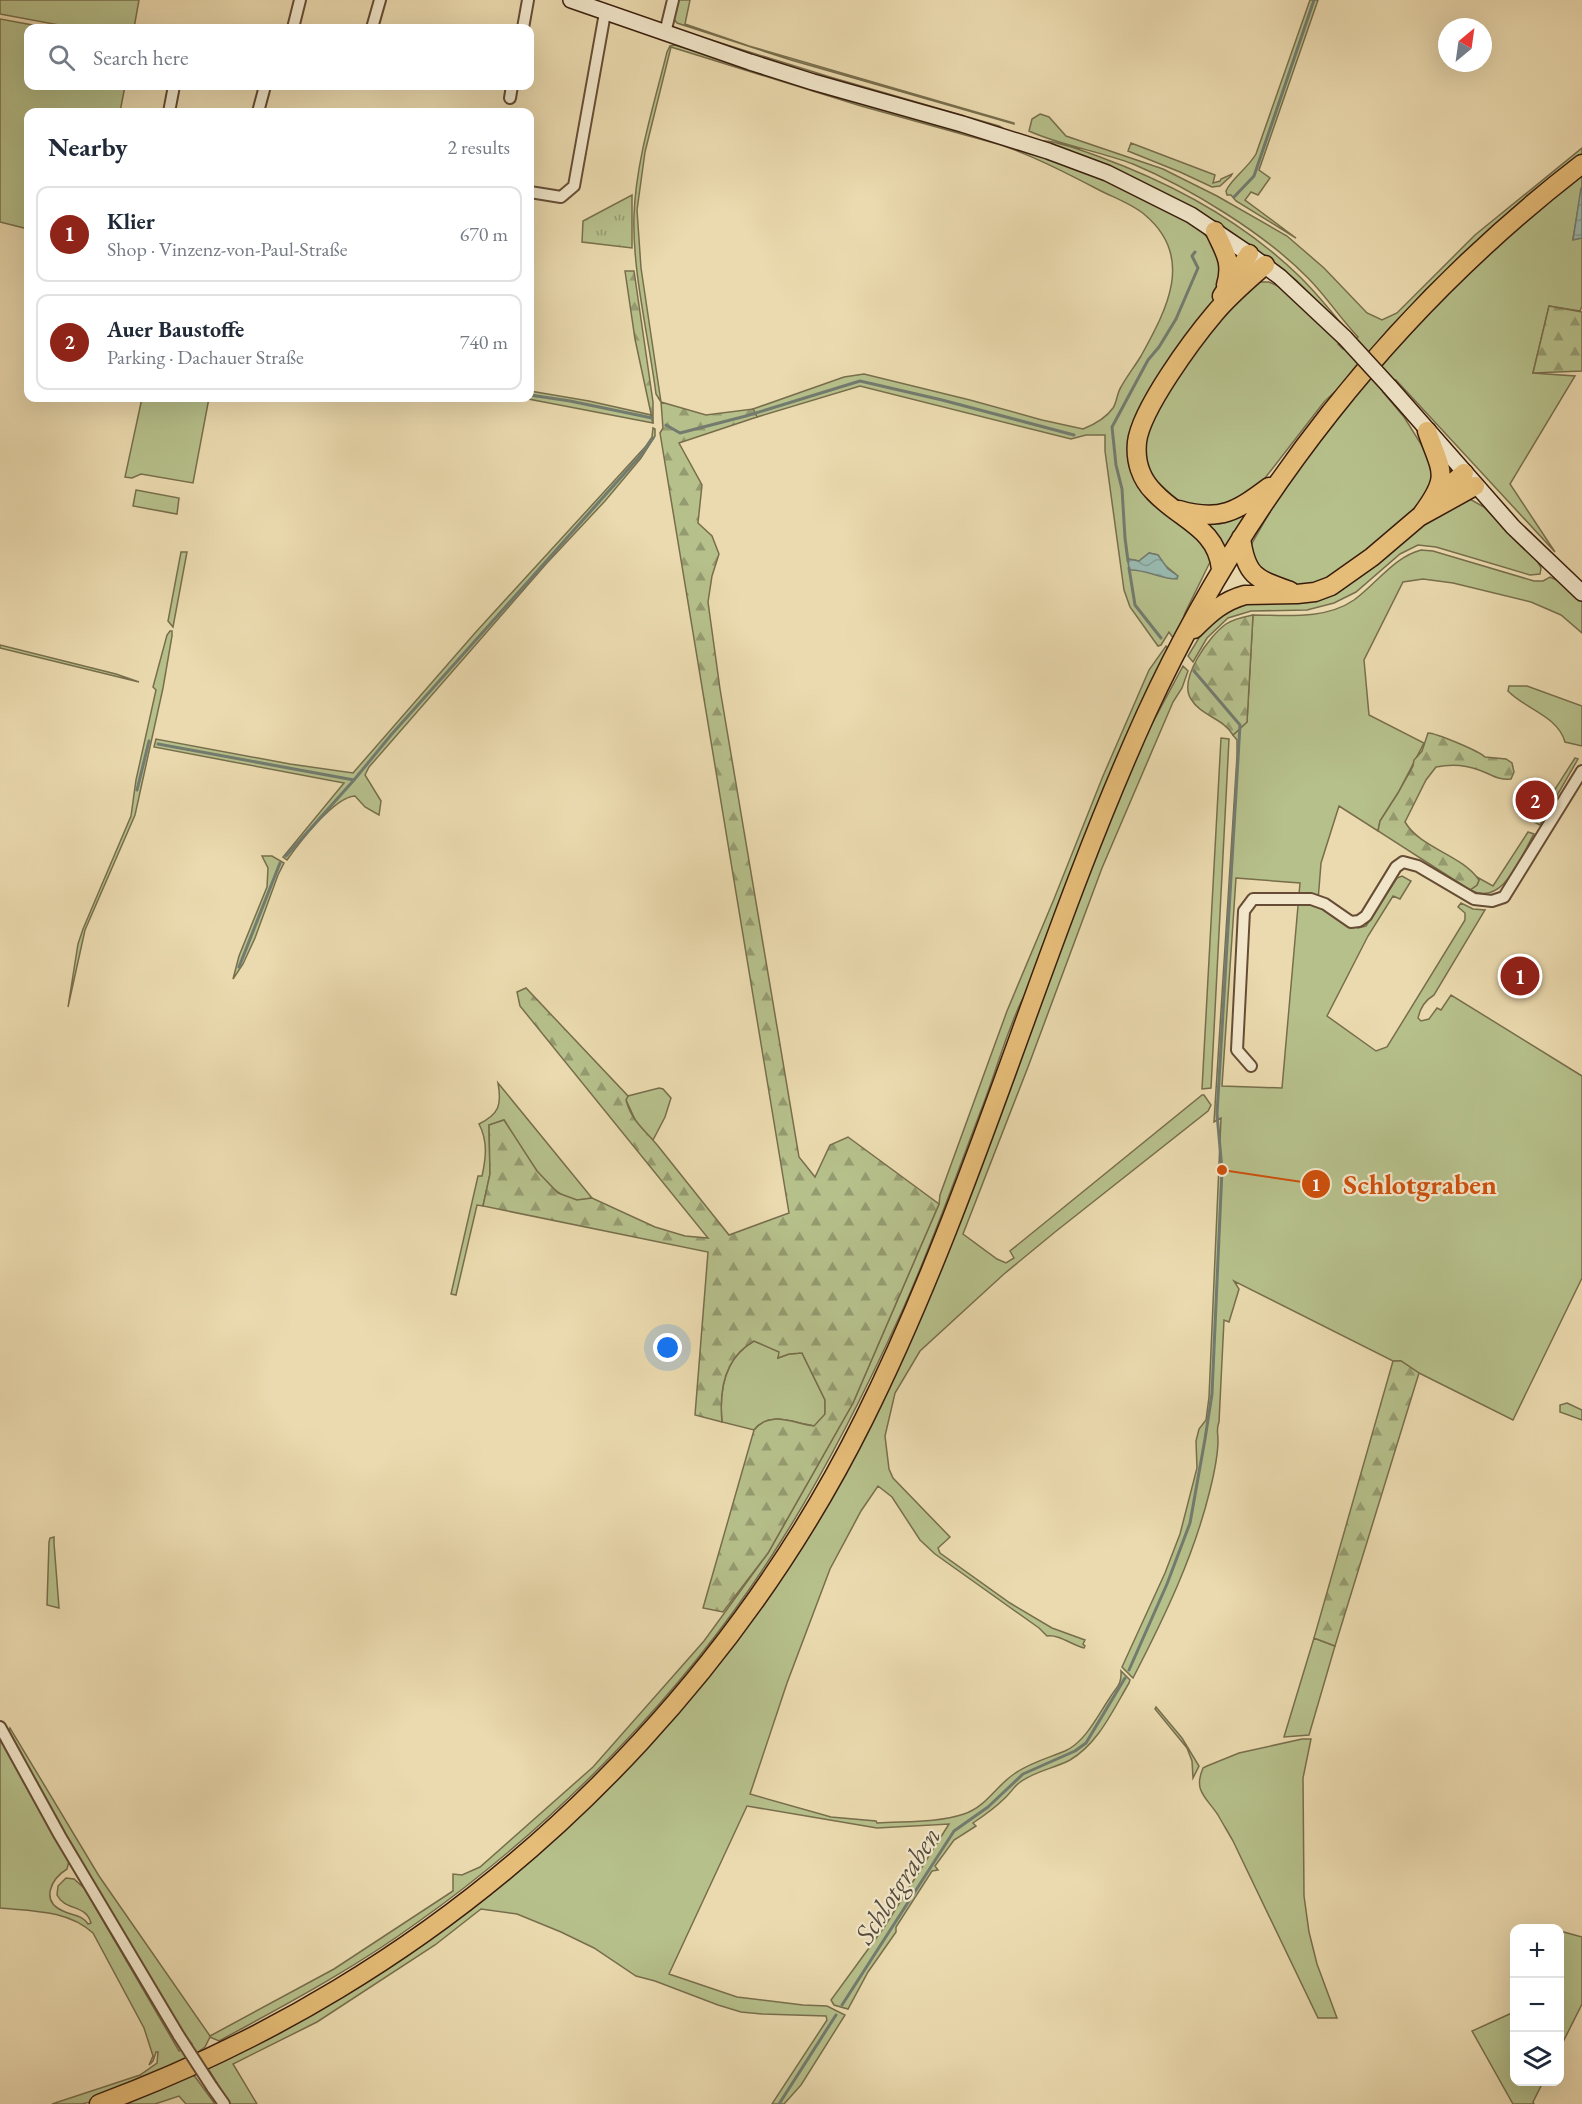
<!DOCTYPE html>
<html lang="en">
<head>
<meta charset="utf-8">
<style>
  body { margin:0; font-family:"EB Garamond",serif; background:#f6f6f7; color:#1f2937 }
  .controls { position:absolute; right:18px; bottom:18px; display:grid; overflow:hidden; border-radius:12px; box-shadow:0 6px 24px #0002 }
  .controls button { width:54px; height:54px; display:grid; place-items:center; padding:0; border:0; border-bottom:2px solid #e0e1e3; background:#fff; color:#1f2937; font:30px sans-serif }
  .compass { position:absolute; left:1438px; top:18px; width:54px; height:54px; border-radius:50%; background:#fff; box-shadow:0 6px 24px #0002; rotate:29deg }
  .you { position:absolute; left:668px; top:1348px; width:21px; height:21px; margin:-15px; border:4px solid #fff; border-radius:50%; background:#1a73e8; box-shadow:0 0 0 9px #1a73e833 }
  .badge { display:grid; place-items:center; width:39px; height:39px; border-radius:50%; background:#8f2418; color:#fff; font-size:20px; font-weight:700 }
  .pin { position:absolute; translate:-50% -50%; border:3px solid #fff; box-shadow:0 2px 6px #0006 }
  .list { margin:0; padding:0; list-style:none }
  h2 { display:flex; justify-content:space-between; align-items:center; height:78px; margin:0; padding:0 24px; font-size:26px }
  h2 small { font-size:20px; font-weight:400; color:#747a83 }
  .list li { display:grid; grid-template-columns:39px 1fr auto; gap:18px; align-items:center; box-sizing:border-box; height:96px; margin:0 12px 12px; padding:0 12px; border:2px solid #e0e1e3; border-radius:12px }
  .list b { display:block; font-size:22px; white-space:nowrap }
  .list p { margin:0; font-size:20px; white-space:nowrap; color:#747a83 }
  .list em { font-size:20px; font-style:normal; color:#747a83 }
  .icon { flex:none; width:33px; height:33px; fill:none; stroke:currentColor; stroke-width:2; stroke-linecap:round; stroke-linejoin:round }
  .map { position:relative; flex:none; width:1582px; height:2104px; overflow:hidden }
  .search { position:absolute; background:#fff; box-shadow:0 6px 24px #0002; left:24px; top:24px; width:510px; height:66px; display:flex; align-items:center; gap:15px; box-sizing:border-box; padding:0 21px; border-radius:12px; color:#747a83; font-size:22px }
  .panel { position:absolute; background:#fff; box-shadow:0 6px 24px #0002; left:24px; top:108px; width:510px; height:294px; border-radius:12px }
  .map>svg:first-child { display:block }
  .green { fill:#b6c08b; stroke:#786e4c; stroke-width:1.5; fill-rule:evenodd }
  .forest { fill:url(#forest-firs); stroke:#786e4c; stroke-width:1.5 }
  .park { fill:url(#park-tufts); stroke:#786e4c; stroke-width:1.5 }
  .water { fill:url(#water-waves); stroke:#737b6f; stroke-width:1.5 }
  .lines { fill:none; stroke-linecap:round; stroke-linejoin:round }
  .stream { stroke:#737b6f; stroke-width:3 }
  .street-casing { stroke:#664c35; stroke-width:14 }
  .secondary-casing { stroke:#391d0c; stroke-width:18 }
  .highway-casing { stroke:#391d0c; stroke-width:21 }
  .street { stroke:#f2e7cb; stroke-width:10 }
  .secondary { stroke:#f2e7cb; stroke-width:15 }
  .highway { stroke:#e6bd78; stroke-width:18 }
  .street-bridge-casing { stroke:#664c35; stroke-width:14; stroke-linecap:butt }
  .secondary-bridge-casing { stroke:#391d0c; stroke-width:18; stroke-linecap:butt }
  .street-bridge { stroke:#f2e7cb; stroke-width:10 }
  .secondary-bridge { stroke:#f2e7cb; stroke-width:15 }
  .labels { text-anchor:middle; stroke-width:4.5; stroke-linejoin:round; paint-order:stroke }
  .water-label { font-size:28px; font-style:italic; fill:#564c3e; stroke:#f2e7cb }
  .leader { fill:none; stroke:#ce500c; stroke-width:2 }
  .callout-dot { fill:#ce500c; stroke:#f2e7cb; stroke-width:2 }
  .mark-label { font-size:18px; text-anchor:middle; font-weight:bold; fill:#fff }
  .callout-label { font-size:28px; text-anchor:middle; font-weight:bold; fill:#ce500c; stroke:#f2e7cb; stroke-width:4.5; stroke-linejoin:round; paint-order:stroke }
</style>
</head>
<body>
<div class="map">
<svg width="1582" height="2104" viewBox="0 0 1582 2104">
  <defs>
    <pattern id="forest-firs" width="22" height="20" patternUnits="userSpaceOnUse" patternTransform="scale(1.5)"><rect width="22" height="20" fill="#b6c08b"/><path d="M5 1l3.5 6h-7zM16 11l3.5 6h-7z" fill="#959b70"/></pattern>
    <pattern id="park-tufts" width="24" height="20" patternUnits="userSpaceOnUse" patternTransform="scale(1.5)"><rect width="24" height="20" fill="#b6c08b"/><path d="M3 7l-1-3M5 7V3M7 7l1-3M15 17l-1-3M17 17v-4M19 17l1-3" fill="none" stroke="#959b70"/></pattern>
    <pattern id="water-waves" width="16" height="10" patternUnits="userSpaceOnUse" patternTransform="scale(1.5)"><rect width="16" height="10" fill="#99bab1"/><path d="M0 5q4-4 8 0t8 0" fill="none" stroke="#859f97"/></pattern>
  </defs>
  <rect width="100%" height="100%" fill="#ebdaaf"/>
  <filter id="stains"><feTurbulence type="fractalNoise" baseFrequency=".00333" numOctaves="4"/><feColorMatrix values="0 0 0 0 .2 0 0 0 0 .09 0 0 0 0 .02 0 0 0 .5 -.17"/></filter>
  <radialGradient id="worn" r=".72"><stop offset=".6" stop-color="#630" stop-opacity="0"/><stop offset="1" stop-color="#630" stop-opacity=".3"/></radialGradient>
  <path class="green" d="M0,0h139l-5,28h-59l-75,-14z
    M678,0h12l-5,24 64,22 265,77v1l-223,-64 -114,-37 -3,-4z
    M1310,0h8l-59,170 11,8 -12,17 -7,-3 -6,8 51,38 -60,-37 -5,-6h-4l-1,-4c5,-12 22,-23 30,-37z
    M0,19l49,9h-21v58h97l-5,26h-92v117l-28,-7z
    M676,29l154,48 169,49 7,4 -183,-50z
    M675,45l397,119 101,48 30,21 11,11 10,40 -94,171 71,82 10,23 -26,53 -9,29 -7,-10 -8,13 -3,1 -28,-39 -6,-17 -19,-139v-16h-19l-15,4 -211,-53 -103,31 -4,-8 91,-32 20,-3 106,26 72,20 41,9c10,-4 23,-11 30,-21 4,-6 4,-15 8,-21 6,-11 14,-21 20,-31 26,-47 54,-99 4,-141 -11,-10 -30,-17 -44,-24 -33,-17 -65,-34 -100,-46l-140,-39 -190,-59 -26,105 -8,58 4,58 20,134 -5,-8c-7,-56 -24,-123 -22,-179 2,-55 20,-110 33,-163l3,-6zM1149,553l9,2 3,7 17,14 -35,-7h-14l-1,-10 11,2z
    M1040,114l9,3 17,19 97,33 54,27 70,40 37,32 43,45 15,7 15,-7 78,-78 107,-87v8l-258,246 -62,80 -42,29 -48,-10 -24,-28 -5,-25 9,-34 70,-100 28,-29 10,-3h9l11,5 60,55 -2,2 5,5 15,-12c-18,-19 -32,-41 -50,-59 -43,-44 -118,-90 -175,-114 -34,-13 -71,-18 -104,-33l3,-12z
    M1043,141c13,-1 43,11 57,16 71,26 143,65 198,118 19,18 35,39 52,59l-54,-54 -38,-29 -34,-24 -28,-16z
    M1131,143l84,32 -2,8 7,-2 1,-2 11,-5 -1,2 -11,10 -8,1 -32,-15 -52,-21z
    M1582,171v16l-9,52 9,-1v68l-2,5 -31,-5 -16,67 42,3 -65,108 45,68 -159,-172 -13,12 21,25 22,35 11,31 -30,37 -83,62 -28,5 -34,-12 -12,-26 2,-6 41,-71 36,-49 124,-139z
    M530,391l59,10 62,14 2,8 -130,-25h7z
    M142,398h67l-16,85 -52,-9 -9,4 -7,-1z
    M653,428l2,1v7l-14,22 -36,43 -59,63 -177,203 -4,8 16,26 -2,14 -14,-8 -10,-11c-21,1 -56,47 -68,64l-4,-3 61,-74 -190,-36 2,-8 134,25 63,9 122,-140 171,-187 6,-9z
    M136,490l43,8 -2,16 -44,-8z
    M1468,498l16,9 52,52 5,9 -1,6 -10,1 -94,-28 -18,-2 -18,9 -44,38 -22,11 -27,7 -56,1 -23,7 -21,20 -14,24 -5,-6 17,-28 35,-26 57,-2z
    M1255,505l-29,48 -31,-35z
    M1421,550l12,1 101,30h9l7,-4 9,4 23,21v31l-21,-18 -30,-13 -78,-19 -30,-4 -20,3 -39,78 5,55 55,28 -26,50 -18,28 -2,10 -39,-25 -18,57 -3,38 40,27 8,-2 31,-48 5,-2 9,5 -11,18 -7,-3 -25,40 -41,80 49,35 11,-4 78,-127v-7l-7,-6 3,-4 12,6 12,1 -51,85c-10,6 -14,13 -16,23l3,3 8,-2 8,-11 4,2 10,-15 131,81v202l-69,142 -94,-47 -18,-12h-8l-159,-80 5,8 -10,33 -5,-2 -5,102c-3,7 -1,11 -1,18 0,17 -4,34 -8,50 -16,66 -46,128 -77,188l-11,-11 43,-94 15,-39 17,-66 -1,-27 3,-12 7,-9 3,-23 12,-279 -7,4 23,-366v-16l-4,-5 14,-13 6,-107c33,0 72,5 101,-15 22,-16 40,-43 67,-50zM1236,878l64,5 -18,205 -60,-2z
    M181,552h6l-14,75 -5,-6z
    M170,631h2v5l-9,52 -28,127 -50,115 -17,77 10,-63 5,-15 48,-113 5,-36 20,-90 -3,-3 14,-52z
    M0,645l116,29 23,8 -139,-34z
    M1166,646l4,6c-40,80 -75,163 -107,248 -46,126 -88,255 -141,379 -44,104 -94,204 -157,298 -111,165 -262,304 -431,408 -61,36 -125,67 -190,95 -18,8 -43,21 -63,24 -9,0 -19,0 -29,0l88,-29 17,-12 1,-11h-2l-3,9 -4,4 4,-9 -9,-28 -51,-95c-25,-23 -61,-22 -93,-25v-172l69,125 -2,8c-16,10 -27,32 -4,42 10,5 18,3 25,13l3,-1c-5,-19 -26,-12 -34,-28l1,-9 8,-8 8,1 10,9 95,163 13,-7 -19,-25 -76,-126 -89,-158 2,-7 89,148 111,160 124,-67 119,-78v-17l9,1 18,-8 113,-100 111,-126 64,-88 85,-150 86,-199 1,-9 67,-184 47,-112 49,-123 46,-106zM1024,997h2c-28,75 -53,150 -83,224 -28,72 -60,142 -94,211 -110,218 -287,404 -492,535 -53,34 -109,67 -166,90l14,-10 5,-10 9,4c68,-37 136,-73 199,-119 141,-100 273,-236 365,-384 46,-73 84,-150 120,-229 30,-67 54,-136 80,-204 9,-23 16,-47 25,-71 5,-12 9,-26 16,-37z
    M1183,666l5,5 -6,17 -9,14 -71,166 -74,199 -65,167 34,25 9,4 8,-5 -4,-7 192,-156h2l7,10 -3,6 -153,121 -51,42 -84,77 -25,42 -10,43 4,33 4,9 57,59 -12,11 2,5 70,50 42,25 33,12 -2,4 2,2 -1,2c-12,-3 -26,-14 -37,-12l-8,-8 -104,-74 -15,-14 -28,-43 -14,-11 -17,25 -31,58 -43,114 -37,111 81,23 45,4 1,2c28,-2 60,0 87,-9 22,-7 32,-28 50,-40 15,-11 34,-16 51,-23 20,-9 32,-34 44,-52 7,-12 13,-14 12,-28l9,9 -1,3c-16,27 -31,61 -59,77 -17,9 -36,11 -51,23 -5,4 -8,9 -13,14 -10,10 -21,18 -33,26l3,3 -22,14 -19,26 3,4 -6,1 -36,56v5l-28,40 -20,37 -14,-4 -3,-5 54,-74 64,-102 -72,4 -130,-22 -78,168 68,23 66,8 24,1 18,9 -44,70 -17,19h-12l55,-84 -1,-4 -64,-2 -21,-2 -23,-7 -63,-24 -19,-5 -42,-28 -33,-16 -44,-18 -36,-5 -46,36 -118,77 -84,42 24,40h-27l-23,-37 46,-23 317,-223 246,-304 233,-543 88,-222z
    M1509,686h18l55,20v40l-17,-4c-7,-26 -40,-33 -57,-51z
    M1221,738l8,1 -18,349 -9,1z
    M1575,758l3,1 -38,66 -6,-3z
    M1528,832l6,2c-14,24 -31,73 -64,56l7,-5 2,-5 -4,-4 18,10z
    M262,856h10l12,7 -6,12 -23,63 -12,26 -10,15 6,-23 28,-69 1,-19z
    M498,1083l94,115c-5,1 -10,2 -15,2 -31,-3 -58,-56 -73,-80l-15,5 1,49 -7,32 -6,-1 -21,90 -5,-1 27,-118h4c4,-18 6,-35 -3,-52 20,-10 23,-19 19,-41z
    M659,1088l4,1 8,9 -6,19 -12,23 -15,-14 -12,-26 2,-4z
    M754,1341l26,11 -2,6 11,-4 13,-1 23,47v15l-10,11c-22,-3 -45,-16 -61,4l-32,-8c-3,-32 2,-64 32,-81z
    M1567,1403l15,7v10l-22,-8v-7z
    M54,1537v6l5,65 -12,-3 2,-63 1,-4z
    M1314,1638l21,8 -26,89 -25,2z
    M1156,1707l26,31 17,28 -6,12 -1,-17 -5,-13 -32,-39z
    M1302,1739h9l-8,39 1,118 5,36 8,32 20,54h-19l-85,-177c-5,-9 -10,-17 -15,-26 -12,-18 -25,-24 -15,-47l4,-2 32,-13z
    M1560,1931l22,6v67l-22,44z
    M1514,2012v70h29l-10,20 1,2h-21l-41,-73z
    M193,2074l22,30h-29l-7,-8 -24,8h-34z"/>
  <path class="forest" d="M625,271h9l19,131v21l-18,-84z
    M1549,306l33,6v59l-49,2z
    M661,402l45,13 47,-6 4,8 -78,26 23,42 -4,38 14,13 7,18 -7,22 -4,26 12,87 79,468 16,20 15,-32 18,-8 91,67 -86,199 -85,150 -45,59 -20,-4 51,-178c16,-20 38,-7 60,-4l11,-12v-14l-23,-47 -13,1 -11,4 1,-6 -25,-11c-30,17 -35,50 -32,81l-27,-7 13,-163 -225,-46 7,-32 -1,-49 15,-5 33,51 21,22 19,7 15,-2 63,29 30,9 23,2 -188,-232 -3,-14 9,-4 102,108 -2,4c6,22 19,30 32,46 24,30 47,59 71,89l60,-22 -129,-780 3,-5z
    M1253,615l-6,107 -14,13c-10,-17 -32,-19 -42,-36 -13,-20 18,-63 35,-75 9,-6 17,-7 27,-9z
    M1428,733c8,0 51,18 57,24l21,2 6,4 2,9 -3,7c-12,2 -20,-5 -32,-9 -13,-5 -29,-6 -43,-3l-10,13 -21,42c16,27 56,32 74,58l-2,5 -7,5 -92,-59 2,-10 18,-28 15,-27 1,-6 8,-9z
    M1393,1361h8l18,12 -84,273 -21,-8z"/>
  <path class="park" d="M632,195v53l-50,-6 1,-21z"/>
  <path class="water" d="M1582,187v51l-9,2 8,-52z
    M1149,553l9,2 10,14 10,7 -1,3c-17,0 -31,-10 -48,-9l-1,-11 11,2z"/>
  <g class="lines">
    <path class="stream" d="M1234,197l20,-21 60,-176
      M530,395l40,6 82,17
      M666,425l14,8 66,-17 114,-35 82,19 132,35
      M1128,561l-3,-23 -3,-49 -6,-24 -4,-38 36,-67 11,-13 17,-28 22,-51 -6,-12 3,-4
      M1129,568l6,37 26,33
      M158,744l196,36 37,-45 249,-279 13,-18
      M137,790l12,-49
      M286,856l68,-76
      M239,967l41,-104
      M1129,1670l38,-86 23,-61 15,-84 7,-45 10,-224 -5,-56 23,-389 -46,-54
      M842,2005l112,-174 34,-24 35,-33 52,-23 11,-8 39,-65
      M779,2104l57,-89"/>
    <g class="street-casing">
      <path id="street" d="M293,28l7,-28
        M372,28l8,-28
        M523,28l5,-28
        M665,33l8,-33
        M510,98l2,-12
        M169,112l5,-26
        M258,112l7,-26
        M530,192l31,5 13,-11 31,-173
        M1251,1066l-14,-16 7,-139 9,-12h58l14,5 26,18 8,-1 7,-5 30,-49 7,-5 15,4 56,33 18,2 12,-4 78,-126
        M0,1727l60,109 119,200
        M212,2087l12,17"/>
    </g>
    <g class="secondary-casing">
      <path id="secondary" d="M571,0l179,62 63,20 149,42 86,27 59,22 84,42 58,39 31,23 65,61
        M1389,386l124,141 69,66"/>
    </g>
    <g class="highway-casing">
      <path id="highway" d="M1215,231c9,20 18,31 11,54
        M1222,296l27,-42
        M1435,498l29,-25
        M1179,510c41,12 58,1 90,-23
        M1422,514c29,-39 19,-42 5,-83
        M1241,538c5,38 15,41 49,53
        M1221,569c-4,-41 -41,-49 -67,-77 -13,-13 -19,-31 -17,-50 4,-33 56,-103 78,-129 15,-18 33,-33 50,-48
        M1194,629c16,-16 29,-28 51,-34l52,-1 18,-2 16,-6 41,-29 47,-40 56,-31
        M99,2104c83,-31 163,-69 239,-115 223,-134 410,-337 526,-570 113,-227 177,-474 282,-705 99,-216 248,-405 436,-550"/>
    </g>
    <use href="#street" class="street"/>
    <use href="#secondary" class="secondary"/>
    <use href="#highway" class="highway"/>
    <g class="street-bridge-casing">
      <path id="street-bridge" d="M179,2036l33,51"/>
    </g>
    <g class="secondary-bridge-casing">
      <path id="secondary-bridge" d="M1345,338l44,48"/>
    </g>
    <use href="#street-bridge" class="street-bridge"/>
    <use href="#secondary-bridge" class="secondary-bridge"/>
  </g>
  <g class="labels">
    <g class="water-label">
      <text transform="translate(897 1885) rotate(-57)" y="10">Schlotgraben</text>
    </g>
  </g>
  <path class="leader" d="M1222 1170L1316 1184"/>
  <g class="callout-dot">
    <circle cx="1222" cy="1170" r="6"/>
    <circle cx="1316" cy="1184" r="15"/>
  </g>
  <g class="mark-label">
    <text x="1316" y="1191">1</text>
  </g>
  <g class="callout-label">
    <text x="1420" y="1194">Schlotgraben</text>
  </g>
  <rect width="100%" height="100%" filter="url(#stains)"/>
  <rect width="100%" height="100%" fill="url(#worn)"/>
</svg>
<div class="controls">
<button>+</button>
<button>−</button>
<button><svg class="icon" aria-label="layers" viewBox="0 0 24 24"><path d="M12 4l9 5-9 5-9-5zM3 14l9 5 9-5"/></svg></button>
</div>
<svg class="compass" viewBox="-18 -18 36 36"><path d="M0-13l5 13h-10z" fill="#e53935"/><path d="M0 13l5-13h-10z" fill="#747a83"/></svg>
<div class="you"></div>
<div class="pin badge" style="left:1520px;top:976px">1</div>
<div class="pin badge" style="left:1535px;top:800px">2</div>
<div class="search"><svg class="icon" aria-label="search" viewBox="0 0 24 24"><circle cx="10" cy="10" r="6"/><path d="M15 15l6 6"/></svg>Search here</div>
<section class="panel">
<h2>Nearby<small>2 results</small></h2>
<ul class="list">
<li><span class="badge">1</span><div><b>Klier</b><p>Shop · Vinzenz-von-Paul-Straße</p></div><em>670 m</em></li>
<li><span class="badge">2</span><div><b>Auer Baustoffe</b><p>Parking · Dachauer Straße</p></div><em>740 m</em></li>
</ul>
</section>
</div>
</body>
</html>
